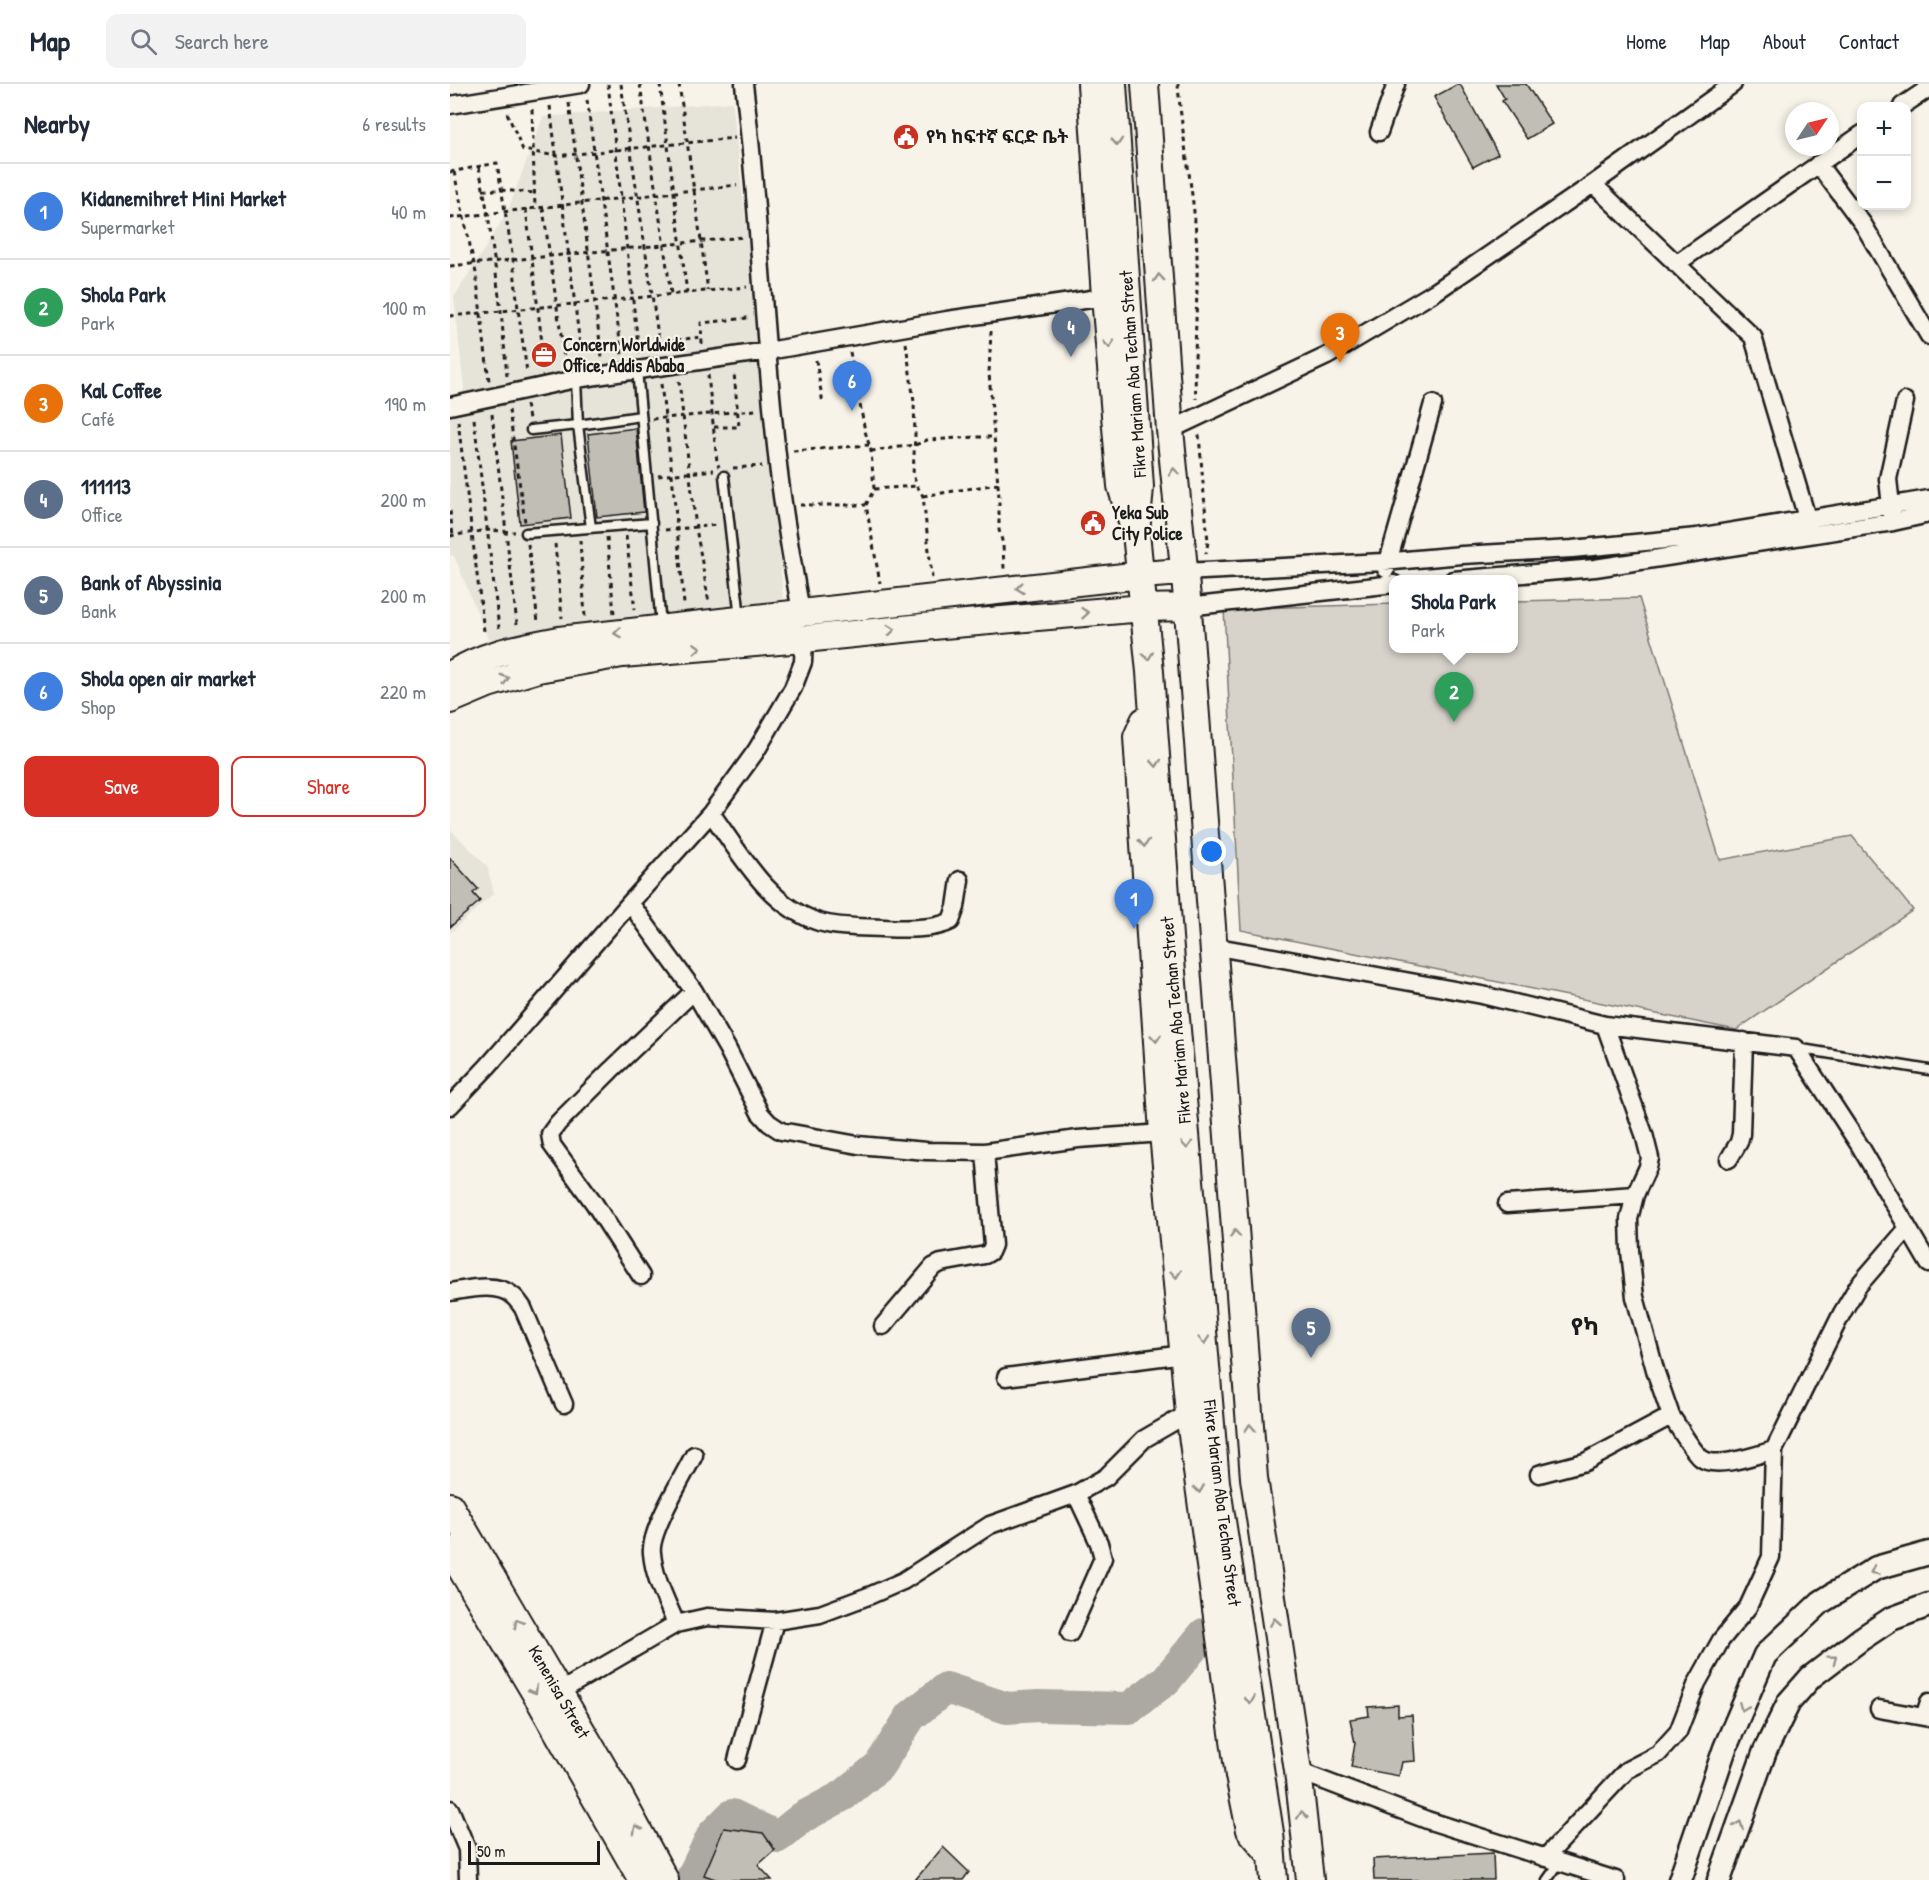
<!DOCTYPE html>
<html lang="en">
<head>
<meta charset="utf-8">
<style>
  body { margin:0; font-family:"Patrick Hand","Noto Sans Ethiopic",sans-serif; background:#f2f2f3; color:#1f2937 }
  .controls { position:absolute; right:18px; top:18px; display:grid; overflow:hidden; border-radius:12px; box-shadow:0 3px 9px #0003 }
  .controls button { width:54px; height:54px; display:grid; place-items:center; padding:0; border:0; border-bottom:2px solid #e0e1e3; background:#fff; color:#1f2937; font:30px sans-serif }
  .compass { position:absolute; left:1335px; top:18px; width:54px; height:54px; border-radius:50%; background:#fff; box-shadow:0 3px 9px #0003; rotate:55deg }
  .scale { position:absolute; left:18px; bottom:15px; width:132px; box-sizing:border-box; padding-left:6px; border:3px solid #1c1c1c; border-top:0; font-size:16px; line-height:21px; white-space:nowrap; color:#1c1c1c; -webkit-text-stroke:4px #f7f3e8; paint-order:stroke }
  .you { position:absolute; left:762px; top:768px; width:21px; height:21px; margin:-15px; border:4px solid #fff; border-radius:50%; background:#1a73e8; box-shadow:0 0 0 9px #1a73e833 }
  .badge { display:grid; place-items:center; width:39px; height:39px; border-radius:50%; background:#d93025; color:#fff; font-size:20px; font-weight:700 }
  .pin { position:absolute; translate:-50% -50px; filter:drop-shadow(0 2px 3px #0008) }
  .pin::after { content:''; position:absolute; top:32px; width:21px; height:18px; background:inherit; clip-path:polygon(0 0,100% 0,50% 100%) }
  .popup { position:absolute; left:939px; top:491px; width:129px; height:78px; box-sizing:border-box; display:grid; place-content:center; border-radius:12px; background:#fff; filter:drop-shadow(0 2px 4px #0005); font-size:20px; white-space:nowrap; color:#747a83 }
  .popup b { font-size:22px; color:#1f2937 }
  .popup::after { content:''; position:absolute; left:50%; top:100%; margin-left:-12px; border:12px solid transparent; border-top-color:#fff }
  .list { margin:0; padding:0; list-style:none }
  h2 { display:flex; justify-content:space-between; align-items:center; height:78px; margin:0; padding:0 24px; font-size:26px }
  h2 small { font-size:20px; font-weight:400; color:#747a83 }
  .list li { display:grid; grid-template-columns:39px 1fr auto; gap:18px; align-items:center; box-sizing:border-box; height:96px; padding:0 24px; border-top:2px solid #e0e1e3 }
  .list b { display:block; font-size:22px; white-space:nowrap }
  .list p { margin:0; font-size:20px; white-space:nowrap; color:#747a83 }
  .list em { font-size:20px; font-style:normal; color:#747a83 }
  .actions { display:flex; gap:12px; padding:18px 24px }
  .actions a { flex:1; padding:14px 0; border:2px solid #d93025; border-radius:12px; text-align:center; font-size:21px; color:#d93025 }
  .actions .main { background:#d93025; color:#fff }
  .icon { flex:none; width:33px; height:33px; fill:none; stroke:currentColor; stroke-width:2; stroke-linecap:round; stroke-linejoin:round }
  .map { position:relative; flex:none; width:1479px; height:1796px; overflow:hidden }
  header { display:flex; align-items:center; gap:36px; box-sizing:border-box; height:84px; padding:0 30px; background:#fff; border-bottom:2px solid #e0e1e3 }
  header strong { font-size:28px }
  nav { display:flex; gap:33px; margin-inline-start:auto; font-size:21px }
  .search { width:420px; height:54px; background:#f2f2f3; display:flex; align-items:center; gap:15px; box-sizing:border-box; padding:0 21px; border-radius:12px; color:#747a83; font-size:22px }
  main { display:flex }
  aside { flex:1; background:#fff }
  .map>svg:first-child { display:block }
  .built { fill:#e6e3d9 }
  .green { fill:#d7d3cb; stroke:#7a7874; stroke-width:1.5 }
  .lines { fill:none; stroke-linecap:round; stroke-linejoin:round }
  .river { stroke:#aca9a2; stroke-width:32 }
  .building { fill:#c0beb5; stroke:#1c1c1c; stroke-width:1.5 }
  .lane-casing { stroke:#1c1c1c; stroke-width:13 }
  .street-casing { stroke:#1c1c1c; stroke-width:21 }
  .secondary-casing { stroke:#1c1c1c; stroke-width:27 }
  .primary-casing { stroke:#1c1c1c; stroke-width:30 }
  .path { stroke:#1c1c1c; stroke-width:3; stroke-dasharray:4.5 4.5; stroke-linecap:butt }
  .lane { stroke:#f7f3e8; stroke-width:8 }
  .street { stroke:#f7f3e8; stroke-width:16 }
  .secondary { stroke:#f7f3e8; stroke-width:22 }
  .primary { stroke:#f7f3e8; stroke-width:26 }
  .oneway { stroke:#94928c }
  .labels { text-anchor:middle; stroke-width:4.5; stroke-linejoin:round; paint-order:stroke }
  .poi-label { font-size:18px; font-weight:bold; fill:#1c1c1c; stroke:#f7f3e8; text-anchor:start }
  .street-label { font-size:18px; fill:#1c1c1c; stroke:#f7f3e8 }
  .district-label { font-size:24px; font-weight:bold; fill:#1c1c1c; stroke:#f7f3e8 }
</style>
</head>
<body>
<header>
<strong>Map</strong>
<div class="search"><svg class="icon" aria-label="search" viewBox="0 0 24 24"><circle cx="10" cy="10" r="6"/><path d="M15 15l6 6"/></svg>Search here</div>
<nav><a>Home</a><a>Map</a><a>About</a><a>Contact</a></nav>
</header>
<main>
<aside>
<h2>Nearby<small>6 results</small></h2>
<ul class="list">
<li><span class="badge" style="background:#3f7fe0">1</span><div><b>Kidanemihret Mini Market</b><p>Supermarket</p></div><em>40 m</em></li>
<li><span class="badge" style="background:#2e9e5b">2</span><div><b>Shola Park</b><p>Park</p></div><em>100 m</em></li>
<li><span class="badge" style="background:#e8710a">3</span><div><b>Kal Coffee</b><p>Café</p></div><em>190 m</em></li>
<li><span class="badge" style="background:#5c6f8a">4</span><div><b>111113</b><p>Office</p></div><em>200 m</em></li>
<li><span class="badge" style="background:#5c6f8a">5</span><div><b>Bank of Abyssinia</b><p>Bank</p></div><em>200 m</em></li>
<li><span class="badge" style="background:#3f7fe0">6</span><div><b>Shola open air market</b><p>Shop</p></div><em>220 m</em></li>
</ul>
<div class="actions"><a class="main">Save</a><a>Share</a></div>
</aside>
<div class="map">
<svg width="1479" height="1796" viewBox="0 0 1479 1796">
  <rect width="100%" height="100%" fill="#f7f3e8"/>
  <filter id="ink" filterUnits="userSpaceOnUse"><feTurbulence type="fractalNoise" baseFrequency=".0167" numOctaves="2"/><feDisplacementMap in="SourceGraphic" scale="12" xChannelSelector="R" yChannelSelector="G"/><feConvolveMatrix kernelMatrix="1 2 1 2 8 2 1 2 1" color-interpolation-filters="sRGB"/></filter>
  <g filter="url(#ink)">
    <path class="built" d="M282,18l43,378 9,138 -146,2 -150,19 -34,-83 -4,-1v-140l7,-3 7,-24 -10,-91 53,-84 36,-96z
      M0,745l37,37 7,27 -44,40z"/>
    <path class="green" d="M1189,514l81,262 132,-24 61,74 -177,120 -495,-100 -17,-321 170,-5v44h120v-47z"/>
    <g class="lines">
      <path class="river" d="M243,1791l20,-41 19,-19 46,22 25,-20 41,-22 35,-29 32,-50 35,-28 61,20 31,-2 91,2 37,-28 38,-46"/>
    </g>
    <path class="building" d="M1008,0h2l38,70 -25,13 -39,-70z
      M1046,0h30l26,40 -25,15 -25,-38 3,-2z
      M186,344l8,84 -47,5 -9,-83z
      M111,351l10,83 -51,6 -9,-83z
      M0,774l28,31 -5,4 7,8 -30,26z
      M948,1621v11l14,-1 3,46 -13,1 -3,14 -48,-9 4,-24 -5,-24 19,-3 -1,-9z
      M274,1744l39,5 12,17 -17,15 14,15h-54l-14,-5z
      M493,1763l26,25 -6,8h-48z
      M1043,1769l1,27h-120l-1,-21z"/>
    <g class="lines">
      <g class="lane-casing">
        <path id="lane" d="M187,286l24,255
          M81,346l47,-5 -2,-46
          M274,392l16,142
          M141,444l-13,-103 63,-9
          M76,449l126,-10
          M1346,964l133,22
          M1097,1796l13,-18"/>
      </g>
      <g class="street-casing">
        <path id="street" d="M294,0c15,123 19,247 33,371 5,52 15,105 24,157
          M0,21l131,-21
          M1452,22l27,-18
          M929,48l17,-48
          M1368,80l45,60 66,112
          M1143,100l160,153 57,191
          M1226,180l186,-130
          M0,322l126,-27 192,-28 179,-31 158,-23
          M720,346l157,-74 108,-64 158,-108 140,-100
          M1442,431l-4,-36 17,-78
          M936,485l47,-165
          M733,488l200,-10 79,-7 110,-6 125,-12 232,-38
          M1003,496l142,-12 298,-46 36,-8
          M737,523l207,-23
          M261,729c29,40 58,94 108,109 21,6 43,5 64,6 20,1 52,2 68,-7l5,-14 4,-27
          M180,819l64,88 33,57 33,65 9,10 12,8 77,14 68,6 59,1 93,-13 85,-6
          M762,862l270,49 123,30 191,23 64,98 69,118
          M0,1022l38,-40 142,-163 81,-90 45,-62 37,-63 10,-26 1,-23
          M1279,1075l10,-17 2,-8 3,-93
          M1057,1120l128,-9
          M191,1192l-47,-73 -42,-58 -2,-11 8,-11 53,-53 83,-79
          M0,1208c19,-3 48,-10 63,4 4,3 7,8 10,12l41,96
          M433,1242l50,-59 8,-4 44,-8 5,-3 3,-7 -8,-93
          M556,1293l178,-23
          M1221,1332c8,11 21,35 30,42 15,12 55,-3 73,-8
          M1089,1390l46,-12 86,-46 -15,-43 -21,-76 -5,-46 -1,-32 6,-24 13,-28 2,-9 -6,-24 -39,-109
          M226,1540l31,-7 68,4 45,-7 51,-19 32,-14 87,-56 86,-31 30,-17 38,-38 45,-26
          M620,1549l33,-75 -4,-15 -23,-49
          M109,1608l117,-68c-9,-22 -22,-46 -24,-71 -3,-21 31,-76 42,-98
          M1429,1625l50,9
          M1474,1633l5,-15
          M287,1676l38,-139
          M848,1687l129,49 189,60
          M0,1725l17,40 1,31
          M1095,1774l82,-88 31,-16 20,-22 19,-49 24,-43 27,-33 23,-50 3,-107 68,-137 16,-27 50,-58"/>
      </g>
      <g class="secondary-casing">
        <path id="secondary" d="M1230,1796l45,-132 40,-93 56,-53 55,-34 53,-15
          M1269,1796l46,-129 24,-49 22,-25 50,-38 30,-20 38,-14"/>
      </g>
      <g class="primary-casing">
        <path id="primary" d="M641,0l14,213 16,189 11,36
          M663,0l27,403 -4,46 14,139 19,265 47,545 54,351 4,47
          M695,0l25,346 17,168 67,880 44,293 12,109
          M0,591c36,-22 68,-27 109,-35l582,-65 42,-3
          M0,616l38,-16 50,-15 84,-15 182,-15 139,-14 201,-17 43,-1
          M694,637l-7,16 26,396 26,280 50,363 11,54 22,26
          M0,1422l164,280 51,94
          M0,1466l90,151 102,179"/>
      </g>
      <path class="path" d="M158,0l31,269
        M171,0l39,265
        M190,0l31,210
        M210,0l27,209
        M229,0l29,207
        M728,0c4,58 18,115 19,173 1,47 -4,95 -1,142
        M137,16l35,255
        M119,19l33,255
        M100,22l32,255
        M82,25l3,100
        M57,29l16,37 33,6 179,-18
        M29,83l9,47 13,97 6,65
        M0,88l47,-9 16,96 5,50 9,63
        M4,88l22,101 13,108
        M33,106h18l34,3
        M93,124l22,156
        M76,125l19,159
        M0,134l287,-33
        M0,182l294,-29
        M0,232l297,-29
        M541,247l-2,42 10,124v33l4,14 1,25
        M209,258l43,-5
        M456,259l8,59 1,33 -2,40 4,11 6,10 9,82
        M252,260l-1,-21 47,-5
        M400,268l15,79 6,20 3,38 -8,16 14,78
        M366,276l7,44
        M258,291l9,87 2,5
        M229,297l17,147 13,75
        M211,300l11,90 12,130
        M76,321l3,14
        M59,326l16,112
        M42,330l25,210
        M24,335l25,209
        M202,335l104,-9
        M8,337l26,210
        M264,343h25l-5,-54
        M749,351l9,107 -2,12
        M343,367l76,-6
        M421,367l44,-6 12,-5 51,-3h16
        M283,384l29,-2
        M208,392l56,-6
        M424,405l43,-3
        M473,412l75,-12
        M350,421h66
        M0,427l3,25
        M215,446l53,-5
        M0,452l37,-6 28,2
        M176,452l9,74
        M157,453l7,77
        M130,456l5,77
        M78,460l10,78
        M105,460l7,74"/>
      <use href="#lane" class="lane"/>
      <use href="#street" class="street"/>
      <use href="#secondary" class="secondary"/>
      <use href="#primary" class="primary"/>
    </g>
    <defs><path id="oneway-chevron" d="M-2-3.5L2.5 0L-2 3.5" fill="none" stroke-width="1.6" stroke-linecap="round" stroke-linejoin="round" transform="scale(1.5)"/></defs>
    <g class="oneway">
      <use href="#oneway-chevron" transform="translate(667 58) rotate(86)"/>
      <use href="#oneway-chevron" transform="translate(709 194) rotate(-94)"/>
      <use href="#oneway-chevron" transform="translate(659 260) rotate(85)"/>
      <use href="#oneway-chevron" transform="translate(724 388) rotate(-95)"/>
      <use href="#oneway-chevron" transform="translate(570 504) rotate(174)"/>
      <use href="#oneway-chevron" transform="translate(635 529) rotate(-5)"/>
      <use href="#oneway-chevron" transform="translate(441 546) rotate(-6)"/>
      <use href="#oneway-chevron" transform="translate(168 549) rotate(174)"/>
      <use href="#oneway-chevron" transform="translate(247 564) rotate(-4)"/>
      <use href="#oneway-chevron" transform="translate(698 572) rotate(84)"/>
      <use href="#oneway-chevron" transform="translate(55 595) rotate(-16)"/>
      <use href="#oneway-chevron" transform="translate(706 679) rotate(86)"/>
      <use href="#oneway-chevron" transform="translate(694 759) rotate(86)"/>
      <use href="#oneway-chevron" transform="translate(706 954) rotate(86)"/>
      <use href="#oneway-chevron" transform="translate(737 1061) rotate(85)"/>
      <use href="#oneway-chevron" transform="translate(785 1150) rotate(-94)"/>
      <use href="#oneway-chevron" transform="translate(726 1190) rotate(85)"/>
      <use href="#oneway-chevron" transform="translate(754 1256) rotate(85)"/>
      <use href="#oneway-chevron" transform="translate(800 1344) rotate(-94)"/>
      <use href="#oneway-chevron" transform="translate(749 1405) rotate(82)"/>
      <use href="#oneway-chevron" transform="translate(1424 1487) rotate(154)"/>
      <use href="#oneway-chevron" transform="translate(825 1538) rotate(-99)"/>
      <use href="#oneway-chevron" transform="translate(68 1539) rotate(-120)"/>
      <use href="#oneway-chevron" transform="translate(1383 1575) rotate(-37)"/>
      <use href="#oneway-chevron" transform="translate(84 1606) rotate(59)"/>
      <use href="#oneway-chevron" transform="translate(800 1616) rotate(81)"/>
      <use href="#oneway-chevron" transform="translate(1293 1623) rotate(113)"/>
      <use href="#oneway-chevron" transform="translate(852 1731) rotate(-96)"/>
      <use href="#oneway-chevron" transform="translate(1289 1741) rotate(-70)"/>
      <use href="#oneway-chevron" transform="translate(187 1745) rotate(-119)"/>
    </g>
  </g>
  <defs>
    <g id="civic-disc" transform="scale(1.35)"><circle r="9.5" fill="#c8321e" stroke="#f7f3e8"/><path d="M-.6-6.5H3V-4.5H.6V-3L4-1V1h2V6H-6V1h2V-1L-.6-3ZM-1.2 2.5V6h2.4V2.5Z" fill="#fff"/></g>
    <g id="office-disc" transform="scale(1.35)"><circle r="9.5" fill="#c8321e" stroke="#f7f3e8"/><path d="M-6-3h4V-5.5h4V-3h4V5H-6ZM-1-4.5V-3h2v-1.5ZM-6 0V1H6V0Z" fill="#fff"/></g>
  </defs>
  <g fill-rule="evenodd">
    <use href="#civic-disc" x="456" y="53"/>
    <use href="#office-disc" x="94" y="271"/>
    <use href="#civic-disc" x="643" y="439"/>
  </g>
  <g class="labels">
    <g class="poi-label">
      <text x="476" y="59">የካ ከፍተኛ ፍርድ ቤት</text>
      <text x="113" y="267">Concern Worldwide<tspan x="113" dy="21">Office, Addis Ababa</tspan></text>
      <text x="662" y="435">Yeka Sub<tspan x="662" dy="21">City Police</tspan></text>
    </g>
    <g class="street-label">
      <text transform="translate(683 290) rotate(-94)" y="6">Fikre Mariam Aba Techan Street</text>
      <text transform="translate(726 936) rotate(-95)" y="6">Fikre Mariam Aba Techan Street</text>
      <text transform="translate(772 1419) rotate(83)" y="6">Fikre Mariam Aba Techan Street</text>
      <text transform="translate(109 1608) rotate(60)" y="6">Kenenisa Street</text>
    </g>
    <g class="district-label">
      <text x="1135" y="1251">የካ</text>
    </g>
  </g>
</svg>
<div class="controls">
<button>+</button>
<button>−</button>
</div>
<svg class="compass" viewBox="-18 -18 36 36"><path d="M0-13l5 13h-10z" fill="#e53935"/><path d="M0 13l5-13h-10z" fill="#747a83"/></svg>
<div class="scale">50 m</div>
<div class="you"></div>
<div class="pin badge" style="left:684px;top:845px;background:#3f7fe0">1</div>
<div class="pin badge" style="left:1004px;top:638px;background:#2e9e5b">2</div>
<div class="popup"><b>Shola Park</b>Park</div>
<div class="pin badge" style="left:890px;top:279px;background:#e8710a">3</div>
<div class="pin badge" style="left:621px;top:273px;background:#5c6f8a">4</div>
<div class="pin badge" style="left:861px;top:1274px;background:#5c6f8a">5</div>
<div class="pin badge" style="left:402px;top:327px;background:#3f7fe0">6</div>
</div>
</main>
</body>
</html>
